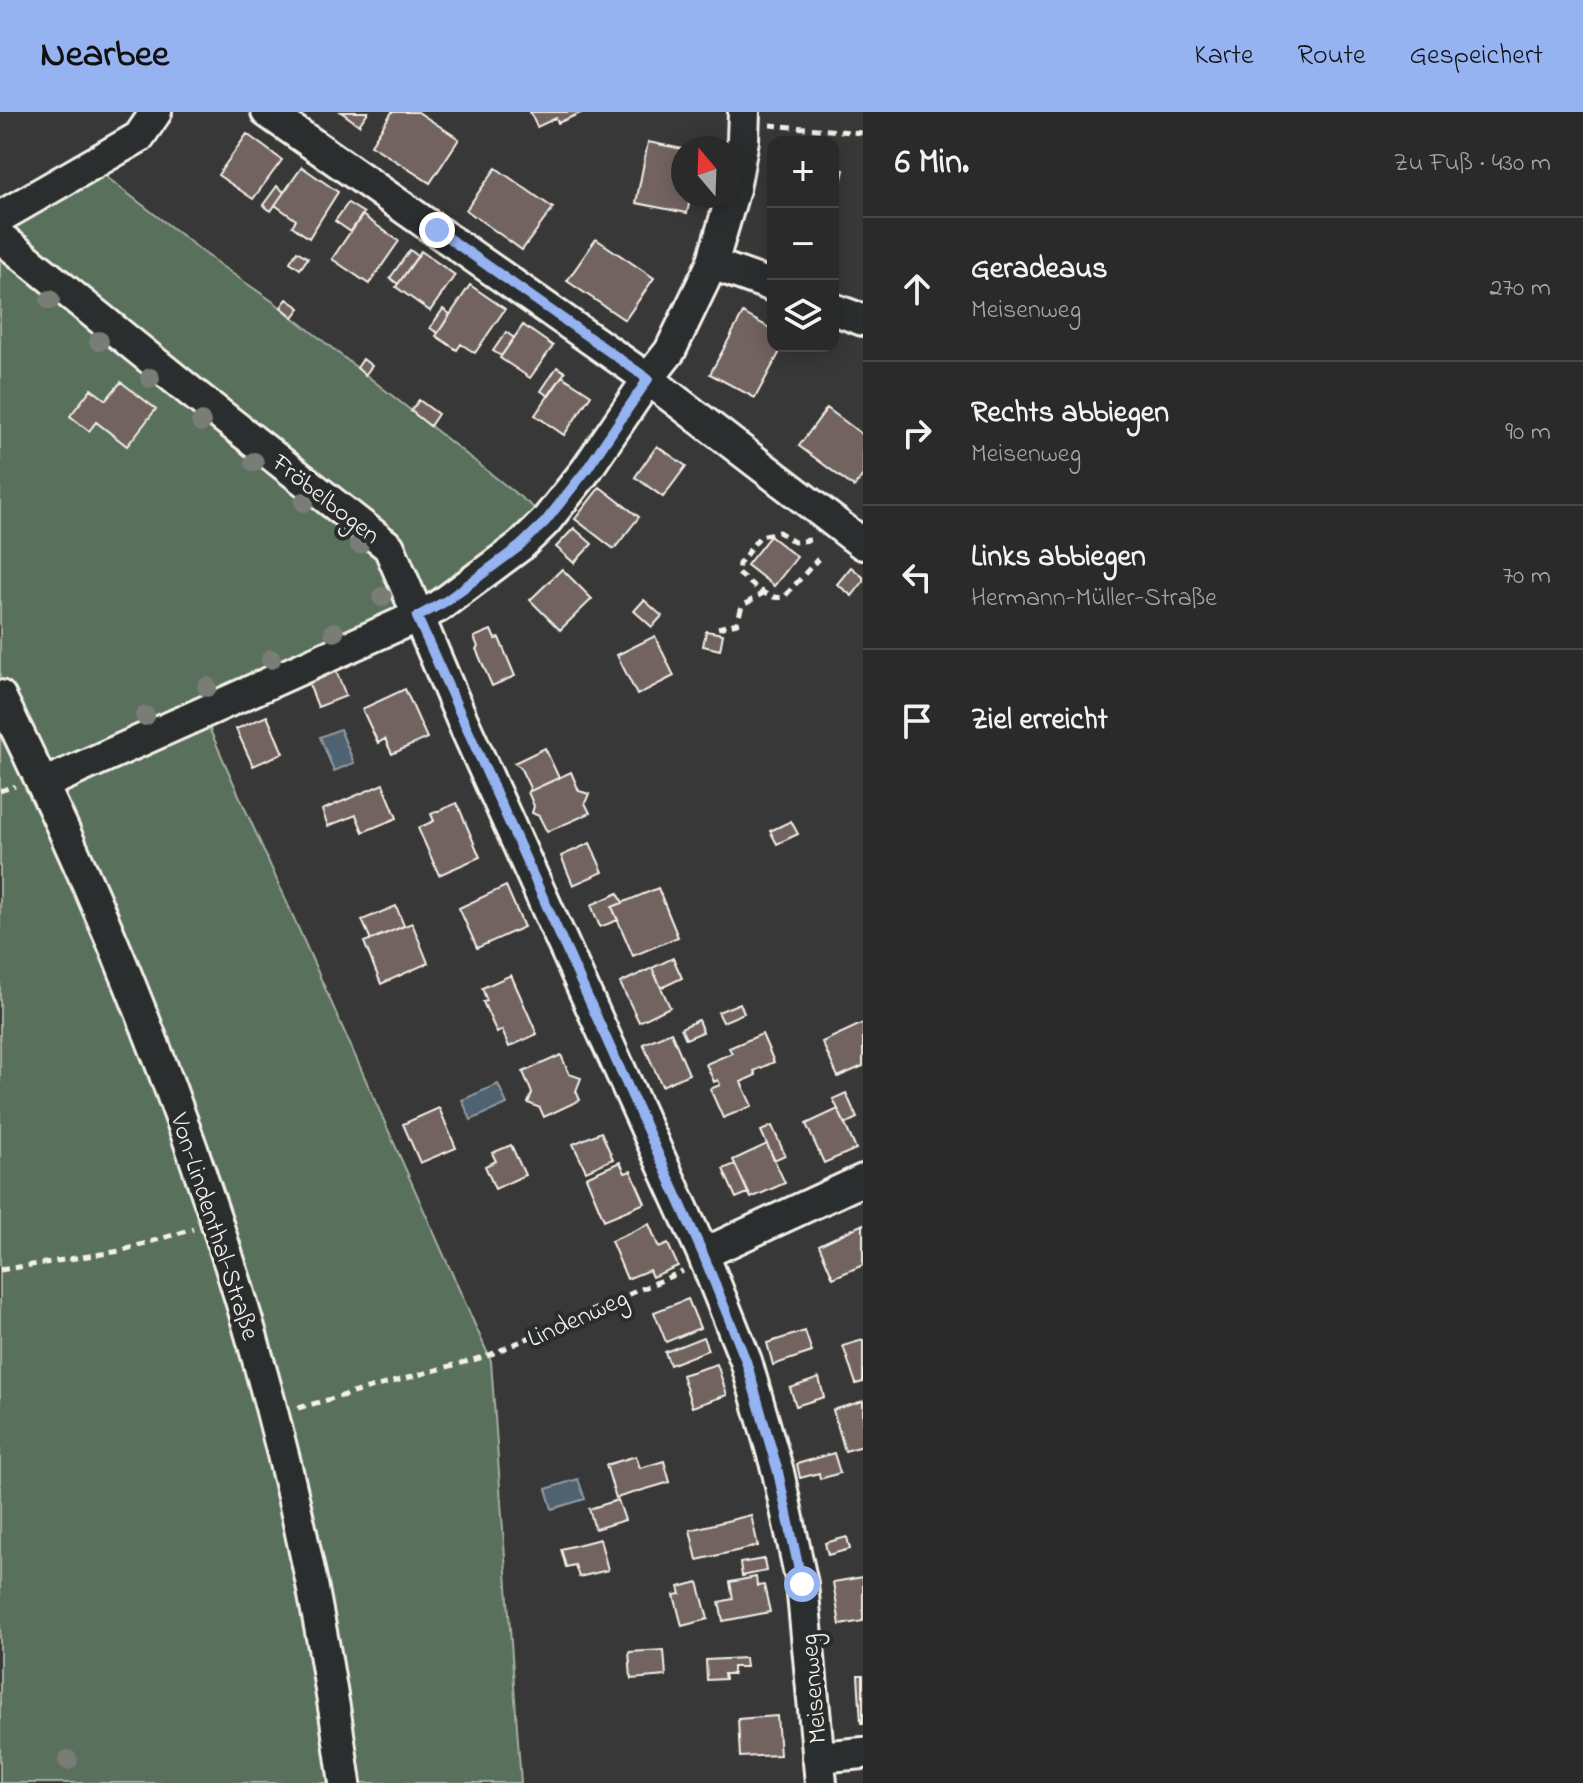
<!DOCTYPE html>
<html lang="de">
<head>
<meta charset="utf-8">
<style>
  body { margin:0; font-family:"Indie Flower",sans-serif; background:#363636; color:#f1f3f6 }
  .controls { position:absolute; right:24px; top:24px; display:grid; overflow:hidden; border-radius:16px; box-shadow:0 4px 20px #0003 }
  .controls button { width:72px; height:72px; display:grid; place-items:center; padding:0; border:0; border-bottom:2px solid #464647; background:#2a2a2a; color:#f1f3f6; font:40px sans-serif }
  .compass { position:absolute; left:671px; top:24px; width:72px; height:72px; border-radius:50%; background:#2a2a2a; box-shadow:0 4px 20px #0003; rotate:341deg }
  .stop { position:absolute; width:24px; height:24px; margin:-18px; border:6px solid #95b2f1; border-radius:50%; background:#fff }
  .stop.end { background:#95b2f1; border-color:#fff; box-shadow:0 2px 8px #0008 }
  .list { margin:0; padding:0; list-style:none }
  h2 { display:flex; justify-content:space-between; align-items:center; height:104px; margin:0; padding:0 32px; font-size:34px }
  h2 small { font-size:26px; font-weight:400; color:#a5a7a8 }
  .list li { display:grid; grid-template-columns:52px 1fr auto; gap:24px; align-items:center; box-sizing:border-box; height:144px; padding:0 32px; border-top:2px solid #464647 }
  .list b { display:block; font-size:30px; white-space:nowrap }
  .list p { margin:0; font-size:26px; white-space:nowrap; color:#a5a7a8 }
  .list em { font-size:26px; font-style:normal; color:#a5a7a8 }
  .icon { flex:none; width:44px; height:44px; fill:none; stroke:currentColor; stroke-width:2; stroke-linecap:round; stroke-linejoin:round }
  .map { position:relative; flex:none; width:863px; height:1671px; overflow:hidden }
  header { display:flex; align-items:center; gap:48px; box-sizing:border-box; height:112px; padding:0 40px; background:#95b2f1; color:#111 }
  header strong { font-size:38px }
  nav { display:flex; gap:44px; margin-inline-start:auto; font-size:28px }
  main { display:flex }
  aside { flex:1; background:#2a2a2a }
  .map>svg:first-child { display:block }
  .green { fill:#586f5c; stroke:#a6b0a2; stroke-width:2 }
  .water { fill:#506272; stroke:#929ba1; stroke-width:2 }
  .building { fill:#726460; stroke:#f4f1e8; stroke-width:2 }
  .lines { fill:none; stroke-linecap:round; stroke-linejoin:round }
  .minor-casing { stroke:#f4f1e8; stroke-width:36 }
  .path { stroke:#f4f1e8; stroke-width:5; stroke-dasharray:8 6; stroke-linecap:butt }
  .minor { stroke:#2a2d2e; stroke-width:30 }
  .tree { fill:#797d76 }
  .route { stroke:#95b2f1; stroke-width:10 }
  .labels { text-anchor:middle; stroke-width:8; stroke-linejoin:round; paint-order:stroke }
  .street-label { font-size:26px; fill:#f4f1e8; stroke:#2a2d2e }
</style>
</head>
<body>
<header>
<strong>Nearbee</strong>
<nav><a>Karte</a><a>Route</a><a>Gespeichert</a></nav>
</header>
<main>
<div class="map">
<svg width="863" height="1671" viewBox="0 0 863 1671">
  <rect width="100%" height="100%" fill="#383838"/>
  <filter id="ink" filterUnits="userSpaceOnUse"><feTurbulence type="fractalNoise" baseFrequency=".0125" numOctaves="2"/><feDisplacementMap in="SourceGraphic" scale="16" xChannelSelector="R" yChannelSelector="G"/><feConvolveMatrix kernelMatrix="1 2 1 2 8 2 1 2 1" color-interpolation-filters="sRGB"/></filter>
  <g filter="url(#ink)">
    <path class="green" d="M91,53l129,100 55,38 263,208 -100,96 -236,105 289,649 30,422h-521v-1566z"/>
    <path class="water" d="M340,617l14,34 -20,8 -14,-34z
      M498,972l9,20 -36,16 -9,-20z
      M578,1367l7,20 -33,10 -6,-20z"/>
    <path class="building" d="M341,0h27l-9,13z
      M392,0h26l41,27 -29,44 -59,-38z
      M530,0h53l-25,11 -2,-5 -19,9z
      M247,22l35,26 -29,39 -35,-24z
      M648,30l35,7v47h8l-4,17 -51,-10z
      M302,55l36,25 -29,46 -17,-12 4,-6 -21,-15z
      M496,56l57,40 -31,42 -56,-40z
      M833,56l11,2 -11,45z
      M277,74l7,6 -13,19 -8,-6z
      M348,91l16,10 -13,19 -16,-11z
      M362,103l37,26 -30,43 -37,-25z
      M596,127l58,39 -29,42 -58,-39z
      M410,138l8,6 -20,28 -8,-6z
      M297,139l11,7 -8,11 -10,-7z
      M421,139l34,24 -25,36 -34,-24z
      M470,173l35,24 -30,44 -14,-9 -4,6 -21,-14z
      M287,187l13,9 -7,9 -12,-10z
      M443,197l7,5 -12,19 -8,-5z
      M743,201l30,17v16h10l-28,52 -45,-24z
      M523,213l30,21 -23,32 -30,-20z
      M506,220l8,6 -13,18 -8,-5z
      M363,247l9,7 -7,9 -8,-7z
      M557,255l8,5 -16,24 -8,-5z
      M562,264l29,19 -27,40 -29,-20z
      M121,270l35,27 -29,37 -31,-24 -7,9 -19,-15 21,-27 15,11z
      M419,288l19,14 -8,12 -19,-15z
      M827,296l36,27v40l-9,12 -55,-41z
      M657,334l29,20 -23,31 -28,-20z
      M600,375l39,30 -25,32 -39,-30z
      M574,416l18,16 -18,19 -18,-16z
      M770,424l27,21 -23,29 -27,-21z
      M851,455l12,10v5l-11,14 -15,-12z
      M562,457l30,30 -32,31 -30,-30z
      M644,488l18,16 -10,11 -18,-16z
      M491,518l4,9 4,-1 16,38 -23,10 -16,-37 2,-2 -4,-10z
      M706,519l17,3 -3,16 -17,-4z
      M655,524l19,40 -37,19 -20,-40z
      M335,556l11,28 -28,11 -11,-28z
      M405,577l22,49 -35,16 -7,-15 -7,4 -16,-34z
      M267,604l16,37 -30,13 -17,-37z
      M545,636l14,30 -31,14 2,-4 -10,-21 -6,-4z
      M571,660l8,19 10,3 -4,9 5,10 -43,19 -8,-16 -7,-3 2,-7 -6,-14z
      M383,672l14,34 -34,14 -7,-17 -28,11 -6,-16z
      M457,691l23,54 -41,18 -21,-47 16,-7 -3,-7z
      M791,709l7,13 -21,10 -7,-13z
      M590,731l13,29 -30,13 -12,-29z
      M506,774l18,41 -47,21 -18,-40z
      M658,776l20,49 -45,19 -21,-49z
      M618,781l5,10 -11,4 6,13 -18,7 -9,-22z
      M396,794l8,20 -33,14 -9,-20z
      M412,811l16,40 -47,21 -17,-42z
      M673,846l9,20 -21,10 -9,-20z
      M652,856l18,39 -31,15 -19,-39z
      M511,863l26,59 -28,13 -7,-17 -5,3 -14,-31 4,-1 -5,-13z
      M740,891l4,10 -21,9 -5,-10z
      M698,908l5,12 -17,7 -5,-11z
      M863,911v43l-25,11 -16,-35z
      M671,920l18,42 -27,12 -19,-42z
      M762,922l12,28 -20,9 2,4 -15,7 11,24 -29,12 -13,-29 10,-4 -2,-5 -4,2 -8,-18 26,-11 -3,-5z
      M561,943l8,19 12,4 -5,13 4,9 -36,17 -4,-9 -12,-5 4,-10 -9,-21z
      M846,981l11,25 -12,6 -12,-25z
      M439,996l17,40 -36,15 -17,-39z
      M838,997l18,40 -32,14 -18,-39z
      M772,1014l13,29 -11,5 -13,-29z
      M601,1020l12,27 -27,12 -13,-27z
      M767,1032l18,39 -34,15 -18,-38z
      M511,1033l14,30 -30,14 -10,-23 11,-5 -4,-8z
      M620,1050l5,11 6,-2 14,32 -41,17 -18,-43z
      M735,1052l13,29 -12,5 -13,-29z
      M649,1112l10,24 9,-4 10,22 -26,11 -3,-7 -22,9 -16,-38z
      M863,1112v41l-30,13 -14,-33z
      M688,1187l12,29 -34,14 -12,-30z
      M805,1219l7,21 -39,13 -6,-22z
      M703,1225l5,13 -38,15 -5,-13z
      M863,1228v42l-7,2 -13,-38z
      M717,1252l10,31 -35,12 -10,-32z
      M819,1266l5,19 -28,9 -6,-18z
      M863,1289v45l-18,5 -12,-41z
      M834,1341l6,20 -20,6 -1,-6 -19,5 -3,-14z
      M636,1344l4,12 24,-7 6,21 -54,16 -10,-33z
      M618,1388l7,20 -30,9 -6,-20z
      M751,1403l7,31 -61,14 -7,-30z
      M847,1425l3,12 -22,6 -3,-12z
      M600,1427l8,31 -29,7 -4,-12 -9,2 -5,-18z
      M764,1447l2,12 -24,5 -2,-13z
      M756,1465l1,9 7,-1 6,27 -47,9 -4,-19 14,-3 -3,-17z
      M863,1465v44l-23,4 -7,-43z
      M698,1470l10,37 -26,7 -8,-31 7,-1 -2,-7z
      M664,1538l2,26 -35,3 -2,-27z
      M745,1546l1,9h-13v7h-9l1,5 -18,1 -1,-20z
      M858,1563h5v48h-2z
      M777,1604l3,39 -40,2 -2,-38z"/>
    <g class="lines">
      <g class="minor-casing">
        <path id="minor" d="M267,0l381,267 215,165
          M0,105l139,-80 17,-25
          M0,125l190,154 199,156 74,175 240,532 43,107 32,111 24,112 19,199
          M712,152l61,22
          M833,197l30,11
          M0,584c171,344 295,705 345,1087
          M44,672l394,-177 82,-61 25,-24 42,-53 61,-90 22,-28 42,-87 22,-75 9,-49 1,-28
          M703,1142l160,-74
          M818,1645l45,-4"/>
      </g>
      <path class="path" d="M770,13l93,8
        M833,107l9,3 -9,33
        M810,428l-16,2 -15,-10 -19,4 -21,28 -1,9c13,10 29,28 46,24l34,-38
        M718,516l19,-5 5,-17 21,-13
        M0,679l15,-5
        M0,1158l120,-19 73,-22
        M298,1296l189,-52 196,-85"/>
      <use href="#minor" class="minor"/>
    </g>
    <g class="tree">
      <circle cx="50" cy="188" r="10"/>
      <circle cx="99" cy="229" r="10"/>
      <circle cx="150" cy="266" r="10"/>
      <circle cx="201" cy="310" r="10"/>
      <circle cx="254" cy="350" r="10"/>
      <circle cx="304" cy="390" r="10"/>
      <circle cx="359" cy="432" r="10"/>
      <circle cx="382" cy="485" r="10"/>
      <circle cx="334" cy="520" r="10"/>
      <circle cx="271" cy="547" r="10"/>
      <circle cx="207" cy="575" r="10"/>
      <circle cx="145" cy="604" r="10"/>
      <circle cx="68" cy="1648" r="10"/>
    </g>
  </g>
  <g class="lines" filter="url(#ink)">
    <path class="route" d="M437,118l211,149 -61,90 -42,53 -25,24 -74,55 -29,16 286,637 43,107 32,111 24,112"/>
  </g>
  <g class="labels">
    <g class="street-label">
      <text transform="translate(327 386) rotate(38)" y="9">Fröbelbogen</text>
      <text transform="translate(216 1114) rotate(72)" y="9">Von-Lindenthal-Straße</text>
      <text transform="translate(577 1205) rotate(-24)" y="9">Lindenweg</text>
      <text transform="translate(812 1577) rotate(-95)" y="9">Meisenweg</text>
    </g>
  </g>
</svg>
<div class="controls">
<button>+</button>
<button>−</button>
<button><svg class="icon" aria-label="layers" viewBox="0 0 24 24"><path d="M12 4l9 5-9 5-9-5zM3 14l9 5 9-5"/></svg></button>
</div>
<svg class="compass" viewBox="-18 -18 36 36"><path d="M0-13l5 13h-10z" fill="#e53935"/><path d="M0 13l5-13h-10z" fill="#a5a7a8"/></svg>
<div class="stop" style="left:802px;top:1472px"></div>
<div class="stop end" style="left:437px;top:118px"></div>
</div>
<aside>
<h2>6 Min.<small>Zu Fuß · 430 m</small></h2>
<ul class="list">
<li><svg class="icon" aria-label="ahead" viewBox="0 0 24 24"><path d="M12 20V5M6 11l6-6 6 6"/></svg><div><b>Geradeaus</b><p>Meisenweg</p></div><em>270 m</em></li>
<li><svg class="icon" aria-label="right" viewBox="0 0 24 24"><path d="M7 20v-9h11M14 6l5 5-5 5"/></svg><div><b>Rechts abbiegen</b><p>Meisenweg</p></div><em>90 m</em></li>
<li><svg class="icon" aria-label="left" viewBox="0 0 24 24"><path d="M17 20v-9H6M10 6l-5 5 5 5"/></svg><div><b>Links abbiegen</b><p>Hermann-Müller-Straße</p></div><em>70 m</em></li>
<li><svg class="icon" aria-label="arrive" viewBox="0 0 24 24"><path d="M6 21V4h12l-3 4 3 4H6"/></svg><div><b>Ziel erreicht</b></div></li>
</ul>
</aside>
</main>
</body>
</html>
